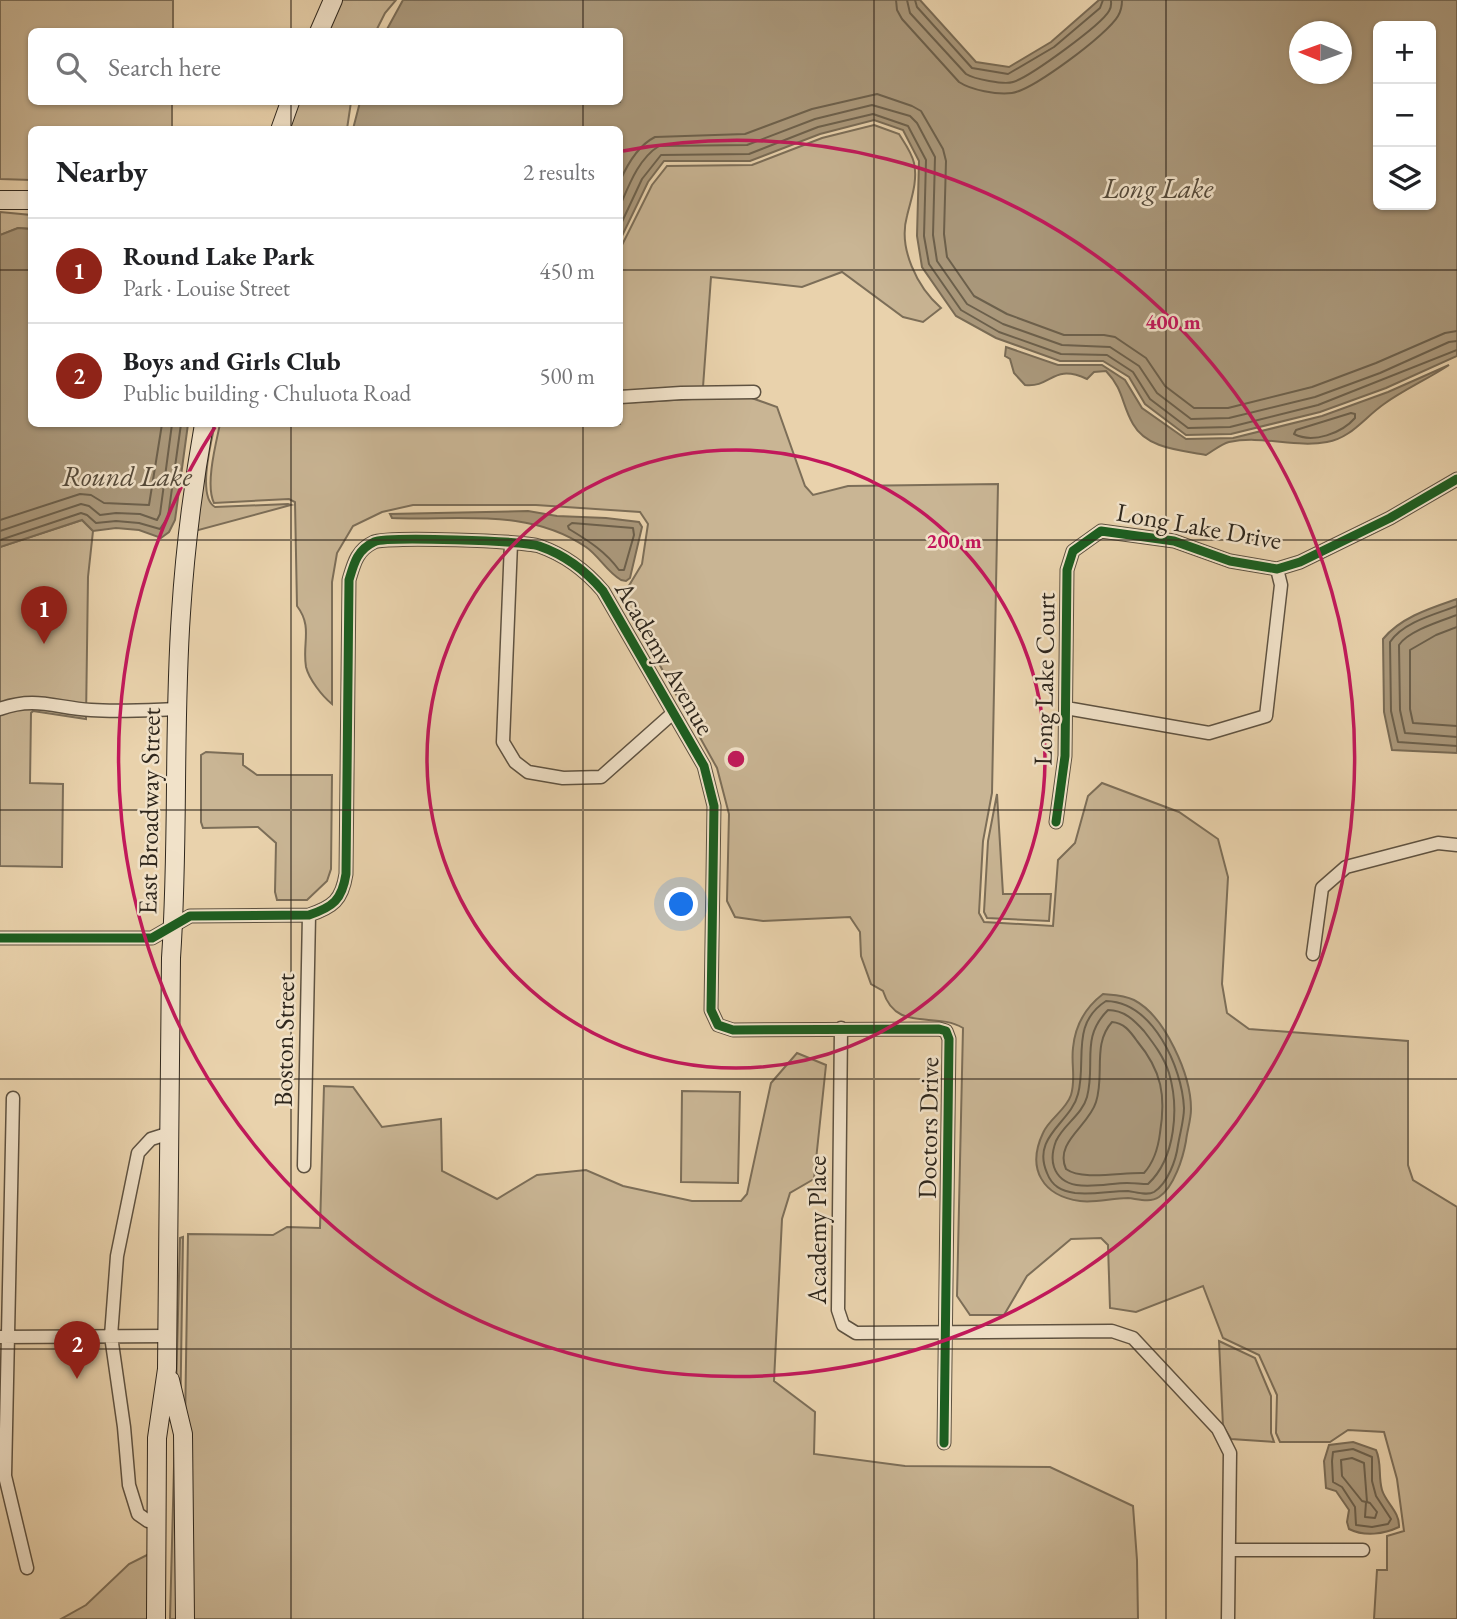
<!DOCTYPE html>
<html lang="en">
<head>
<meta charset="utf-8">
<style>
  body { margin:0; font-family:"EB Garamond",serif; background:#f6f6f6; color:#202124 }
  .controls { position:absolute; right:21px; top:21px; display:grid; overflow:hidden; border-radius:10px; box-shadow:0 2px 5px #0004 }
  .controls button { width:63px; height:63px; display:grid; place-items:center; padding:0; border:0; border-bottom:2px solid #e0e0e0; background:#fff; color:#202124; font:35px sans-serif }
  .compass { position:absolute; left:1289px; top:21px; width:63px; height:63px; border-radius:50%; background:#fff; box-shadow:0 2px 5px #0004; rotate:271deg }
  .you { position:absolute; left:682px; top:905px; width:24px; height:24px; margin:-18px; border:5px solid #fff; border-radius:50%; background:#1a73e8; box-shadow:0 0 0 10px #1a73e833 }
  .badge { display:grid; place-items:center; width:46px; height:46px; border-radius:50%; background:#8f2418; color:#fff; font-size:23px; font-weight:700 }
  .pin { position:absolute; translate:-50% -58px; filter:drop-shadow(0 2px 4px #0008) }
  .pin::after { content:''; position:absolute; top:37px; width:24px; height:21px; background:inherit; clip-path:polygon(0 0,100% 0,50% 100%) }
  .list { margin:0; padding:0; list-style:none }
  h2 { display:flex; justify-content:space-between; align-items:center; height:91px; margin:0; padding:0 28px; font-size:30px }
  h2 small { font-size:23px; font-weight:400; color:#757577 }
  .list li { display:grid; grid-template-columns:46px 1fr auto; gap:21px; align-items:center; box-sizing:border-box; height:105px; padding:0 28px; border-top:2px solid #e0e0e0 }
  .list b { display:block; font-size:26px; white-space:nowrap }
  .list p { margin:0; font-size:23px; white-space:nowrap; color:#757577 }
  .list em { font-size:23px; font-style:normal; color:#757577 }
  .icon { flex:none; width:38px; height:38px; fill:none; stroke:currentColor; stroke-width:2; stroke-linecap:round; stroke-linejoin:round }
  .map { position:relative; flex:none; width:1457px; height:1619px; overflow:hidden }
  .search { position:absolute; background:#fff; box-shadow:0 2px 5px #0004; left:28px; top:28px; width:595px; height:77px; display:flex; align-items:center; gap:18px; box-sizing:border-box; padding:0 24px; border-radius:10px; color:#757577; font-size:26px }
  .panel { position:absolute; background:#fff; box-shadow:0 2px 5px #0004; left:28px; top:126px; width:595px; height:301px; border-radius:10px }
  .map>svg:first-child { display:block }
  .green { fill:#c9b594; stroke:#7c6e58; stroke-width:2 }
  .water { fill:#aa987b; stroke:#796b55; stroke-width:2; fill-rule:evenodd }
  .lines { fill:none; stroke-linecap:round; stroke-linejoin:round }
  .shore { stroke:#6c604c; stroke-width:2 }
  .street-casing { stroke:#5e5241; stroke-width:15 }
  .secondary-casing { stroke:#2f271d; stroke-width:20 }
  .street { stroke:#f1e2c9; stroke-width:12 }
  .secondary { stroke:#f1e2c9; stroke-width:18 }
  .cycleway-casing { stroke:#f1e2c9; stroke-width:13 }
  .cycleway { stroke:#1b5e20; stroke-width:9 }
  .grid { fill:none; stroke:#2f271d; stroke-width:2; stroke-opacity:0.55 }
  .ring { fill:none; stroke:#c2185b; stroke-width:3.5 }
  .labels { text-anchor:middle; stroke-width:5; stroke-linejoin:round; paint-order:stroke }
  .street-label { font-size:26px; fill:#2f271d; stroke:#f1e2c9 }
  .water-label { font-size:28px; font-style:italic; fill:#544939; stroke:#f1e2c9 }
  .centre { fill:#c2185b; stroke:#f1e2c9; stroke-width:3.5 }
  .ring-label { font-size:21px; text-anchor:middle; font-weight:bold; fill:#c2185b; stroke:#f1e2c9; stroke-width:5; stroke-linejoin:round; paint-order:stroke }
</style>
</head>
<body>
<div class="map">
<svg width="1457" height="1619" viewBox="0 0 1457 1619">
  <rect width="100%" height="100%" fill="#e9d2ac"/>
  <filter id="stains"><feTurbulence type="fractalNoise" baseFrequency=".00286" numOctaves="4"/><feColorMatrix values="0 0 0 0 .2 0 0 0 0 .09 0 0 0 0 .02 0 0 0 .5 -.17"/></filter>
  <radialGradient id="worn" r=".72"><stop offset=".6" stop-color="#630" stop-opacity="0"/><stop offset="1" stop-color="#630" stop-opacity=".3"/></radialGradient>
  <path class="green" d="M0,0h173v31l-141,1v70h140v27l-140,1 -1,50 -31,-1z
    M339,0h57l-11,13 -9,18 -50,1z
    M296,102h55l-4,27 -59,1z
    M874,125l25,9c5,8 13,19 15,29 4,18 -3,36 -7,53 -9,32 10,71 34,92l-18,14 -20,-5 -61,-45 -40,15 -91,-10 -8,110 -83,4v-142l32,-64 15,-19 85,-1 70,-27z
    M0,212l31,3v14l-13,-1 -18,7z
    M746,396l31,11 28,79 8,9 35,-9 150,-2 -6,309 -9,48 -4,72 5,9 69,4 5,-66 17,-17 13,-47 14,-13 77,29 39,27 10,38 -6,107 5,29 22,16 159,12v124l5,15 44,27v412h-83l3,-49h10v-34l17,-5 -7,-52 -13,-47 -36,-2 -18,12h-50l-4,-9 1,-38 -18,-40 -36,-17 -20,-52 -67,26 -26,-4 -2,-63 -7,-7 -30,1 -44,37 -23,39h-34l-13,-19 6,-268c-28,-17 -67,5 -80,-37l-12,-7 -10,-28 -1,-24 -10,-15 -87,4 -28,-4 -8,-16 2,-87 -12,-46 -89,-160 -4,-14 18,-30 6,-40 -8,-12 -104,-7h-123l-31,7 -29,14 -16,27 -5,29v122c-10,-8 -23,-25 -26,-37 -4,-24 7,-40 -9,-61l-2,-104 -6,-3 -75,4c-9,-18 2,-60 6,-79h400v-21z
    M210,424h5c-4,18 -18,73 0,83l73,-3 3,1 -96,26z
    M82,520l11,11 -5,46 -2,142 -53,-8 -2,2 -1,70 33,1 -1,83 -62,-1v-319z
    M206,752l37,2v11l14,10h75l-1,94 -4,12 -20,19h-30l-2,-8 1,-49 -18,-16 -55,1 -2,-6v-67z
    M997,794l6,100h48l-2,27 -62,-3 -3,-6 4,-71z
    M797,1053l29,12 -12,114 -24,14 -8,26 -8,162 41,31 -1,42 91,12 145,1 83,39 4,54 1,59h-956l6,-385 85,1 14,-8 33,1 4,-142 29,1 29,40 59,-8 1,52 55,28 40,-24 49,-5 37,16 69,15h49l6,-7 24,-111z
    M682,1091l58,1 -2,91 -57,-1z
    M183,1237l-6,382h-7l10,-381z
    M1219,1341l36,17 16,38v37l3,9 -43,-3 -8,-13z
    M159,1549l-1,70h-97l25,-14 43,-41z"/>
  <path class="water" d="M403,0h517l56,62 33,5 42,-25 48,-42h358v356l-71,32 -66,24 -89,22 -45,1 -41,-31 -16,-27 -26,-16h-43l-64,-23 -40,-22 -34,-49 -5,-31 2,-75 -16,-31 -29,-10 -54,14 -70,27h-86l-16,21 -28,58v-110l-267,-1 7,-27h260v-70l-234,-1zM1378,26h53v179h-53zM1300,32h42v42h-42z
    M18,228l13,1 1,195h156l-13,96 -6,12 -8,6 -22,-8 -23,-2 -23,3 -11,-11 -82,27v-312z
    M1006,347l52,18h44l23,15 17,28 44,31 47,-1 89,-22 66,-24 61,-27c-21,14 -44,24 -65,39 -20,14 -33,34 -57,38 -32,6 -65,-7 -98,0 -8,2 -16,9 -23,13 -25,-5 -59,-6 -73,-31 -12,-21 -9,-34 -27,-53l-12,1 -7,7c-35,-16 -35,9 -62,6l-11,-12 -4,-14 -5,-3z
    M528,511l29,5 49,2 33,4 3,5 -12,51 -4,3 -5,-1c-14,-8 -22,-24 -35,-33 -58,-40 -128,-26 -194,-29l-2,-4z
    M1457,599v154l-65,-3 -8,-38 -1,-73c18,-22 48,-31 74,-40z
    M1103,994c11,1 21,1 31,6 31,16 57,75 57,109 0,11 -4,22 -5,32 -3,17 -12,46 -27,56 -9,6 -21,2 -31,1 -16,0 -32,5 -48,3 -37,-5 -54,-32 -37,-68 6,-14 23,-23 28,-38 5,-16 0,-31 2,-47 2,-22 13,-41 30,-54z
    M1353,1442l23,8c6,13 2,26 6,40 4,13 18,22 17,37 -15,7 -34,10 -50,2l-2,-7 2,-12 -13,-19 -10,-3 -2,-27 5,-16z"/>
  <g class="lines">
    <path class="shore" d="M896,0l1,10 5,9 57,63c12,8 38,13 53,11 21,-3 96,-59 106,-77 3,-5 4,-10 4,-16
      M907,0l3,13 56,61c8,5 38,11 47,8 17,-5 88,-57 96,-71 3,-5 2,-6 2,-11
      M915,0l2,7 55,61 36,6 46,-27 46,-39 3,-8
      M620,181c7,-16 19,-36 35,-44l90,-3 67,-25 65,-15 35,12 9,5 22,38 3,12 -2,73 3,23 27,39 33,18 57,21h40l11,2 31,21 19,28 29,22h34l84,-21 64,-24 69,-30 12,-2
      M620,206c9,-21 19,-48 39,-60l88,-1 68,-26 57,-14 38,11 7,7 18,34 -2,78 4,26 30,43 36,20 59,21 48,2 29,19 18,27 34,26 38,-1 86,-21 65,-24 69,-31 8,-1
      M620,226l22,-47 19,-24 88,-1 69,-27 55,-13 35,12 18,34 -2,76 5,28 32,46 38,22 62,22 46,1 26,17 17,27 38,29 42,-1 88,-22 139,-55
      M1351,413l4,1v4c-13,15 -42,26 -61,16l2,-4z
      M0,520l80,-26 11,1 13,8 45,2 13,-81
      M572,523l61,5 1,7 -10,35h-5c-13,-18 -30,-29 -50,-41l-1,-3z
      M0,531l81,-27 8,2 11,9 16,-2 24,1 17,6 3,-6 12,-90
      M0,540l81,-27 6,2 9,8 20,-2 23,2 21,6 8,-12 13,-93
      M1457,606c-21,8 -54,16 -67,36l1,69 7,31 59,4
      M1457,615c-16,6 -49,16 -58,30l1,65 5,23 52,4
      M1457,627l-21,8 -26,15v59l3,14 44,3
      M1106,1001c47,1 76,66 78,107 0,12 -4,25 -6,37 -2,15 -10,38 -24,47 -7,4 -18,0 -26,-1 -18,0 -35,4 -53,2 -14,-2 -23,-7 -28,-20 -16,-37 24,-50 31,-79 9,-33 -8,-70 28,-93z
      M1108,1010c16,0 26,10 36,21 10,13 20,26 25,42 10,34 7,85 -21,111 -7,0 -14,-1 -21,-1 -23,0 -63,13 -73,-16 -3,-9 -1,-18 2,-26 8,-17 26,-26 31,-44 9,-34 -7,-59 21,-87z
      M1112,1022c12,1 18,9 25,19 25,30 29,55 23,92 -2,16 -6,29 -16,40 -21,-1 -62,8 -78,-4 -12,-27 23,-43 30,-67 9,-27 -4,-58 16,-80z
      M1353,1449l19,8v24l4,15 15,23 -3,5 -16,3 -16,-2 -1,-18 -13,-20 -9,-5 -1,-21 1,-9z
      M1352,1458l12,5 3,39 3,1 7,9 -2,6 -10,-1 1,-15 -4,-1 -20,-25 -1,-16z"/>
    <g class="street-casing">
      <path id="street" d="M620,397l61,-4 73,-1
        M511,543l-8,199 12,20 13,10 35,6 38,-1 72,-64
        M1066,708l143,25 57,-17 15,-131 -4,-16
        M0,709c35,-13 56,-1 91,1 29,2 58,0 87,-1
        M1056,822l9,-66 2,-186 6,-19 28,-20 73,10 56,20 47,8 23,-7 90,-44 67,-39
        M0,938h152l38,-22 119,-1c24,-8 33,-15 37,-41l3,-294c5,-17 8,-30 25,-38 12,-6 151,-1 165,4 26,9 47,25 64,45l101,175 10,40 -3,204 7,15 15,5 206,-1 7,2 3,8 -5,404
        M1313,954l9,-66 24,-21 92,-24 19,2
        M841,1028l-3,282 5,15 13,8 256,-2 21,7 85,91 12,24 -2,166
        M13,1098l-8,378 22,92
        M304,1166l5,-251
        M0,1337l168,-1
        M157,1521h-9l-10,-7 -9,-29 -5,-58 -13,-91 6,-80 21,-103 13,-14 19,-6
        M1230,1550h133"/>
    </g>
    <g class="secondary-casing">
      <path id="secondary" d="M319,32l14,-32
        M280,130l10,-28
        M0,200h32
        M170,1380l13,54 2,185
        M156,1619l1,-181 10,-69 4,-411c8,-115 2,-230 10,-345 4,-63 12,-127 23,-189"/>
    </g>
    <use href="#street" class="street"/>
    <use href="#secondary" class="secondary"/>
    <g class="cycleway-casing">
      <path id="cycleway" d="M1056,822l9,-66 2,-186 6,-19 28,-20 73,10 56,20 47,8 23,-7 90,-44 67,-39
        M0,938h152l38,-22 119,-1c24,-8 33,-15 37,-41l3,-294c5,-17 8,-30 25,-38 12,-6 151,-1 165,4 26,9 47,25 64,45l101,175 10,40 -3,204 7,15 15,5 206,-1 7,2 3,8 -5,404"/>
    </g>
    <use href="#cycleway" class="cycleway"/>
  </g>
  <path class="grid" d="M291,0v32M583,0v32M874,0v1619M1166,0v1619M291,102v28M583,102v28M0,270h32M620,270h837M291,424v1195M583,424v1195M0,540h1457M0,810h1457M0,1079h1457M0,1349h1457"/>
  <g class="ring">
    <circle cx="736" cy="759" r="309"/>
    <path d="M623 151A618 618 0 1 1 215 427"/>
  </g>
  <g class="labels">
    <g class="street-label">
      <text transform="translate(1199 526) rotate(10)" y="9">Long Lake Drive</text>
      <text transform="translate(665 658) rotate(60)" y="9">Academy Avenue</text>
      <text transform="translate(1044 679) rotate(-89)" y="9">Long Lake Court</text>
      <text transform="translate(149 811) rotate(-89)" y="9">East Broadway Street</text>
      <text transform="translate(284 1040) rotate(-89)" y="9">Boston Street</text>
      <text transform="translate(928 1128) rotate(-89)" y="9">Doctors Drive</text>
      <text transform="translate(817 1230) rotate(-90)" y="9">Academy Place</text>
    </g>
    <g class="water-label">
      <text x="1158" y="198">Long Lake</text>
      <text x="127" y="486">Round Lake</text>
    </g>
  </g>
  <circle cx="736" cy="759" r="10" class="centre"/>
  <g class="ring-label">
    <text x="1173" y="329">400 m</text>
    <text x="954" y="548">200 m</text>
  </g>
  <rect width="100%" height="100%" filter="url(#stains)"/>
  <rect width="100%" height="100%" fill="url(#worn)"/>
</svg>
<div class="controls">
<button>+</button>
<button>−</button>
<button><svg class="icon" aria-label="layers" viewBox="0 0 24 24"><path d="M12 4l9 5-9 5-9-5zM3 14l9 5 9-5"/></svg></button>
</div>
<svg class="compass" viewBox="-18 -18 36 36"><path d="M0-13l5 13h-10z" fill="#e53935"/><path d="M0 13l5-13h-10z" fill="#757577"/></svg>
<div class="you"></div>
<div class="pin badge" style="left:44px;top:644px">1</div>
<div class="pin badge" style="left:77px;top:1379px">2</div>
<div class="search"><svg class="icon" aria-label="search" viewBox="0 0 24 24"><circle cx="10" cy="10" r="6"/><path d="M15 15l6 6"/></svg>Search here</div>
<section class="panel">
<h2>Nearby<small>2 results</small></h2>
<ul class="list">
<li><span class="badge">1</span><div><b>Round Lake Park</b><p>Park · Louise Street</p></div><em>450 m</em></li>
<li><span class="badge">2</span><div><b>Boys and Girls Club</b><p>Public building · Chuluota Road</p></div><em>500 m</em></li>
</ul>
</section>
</div>
</body>
</html>
